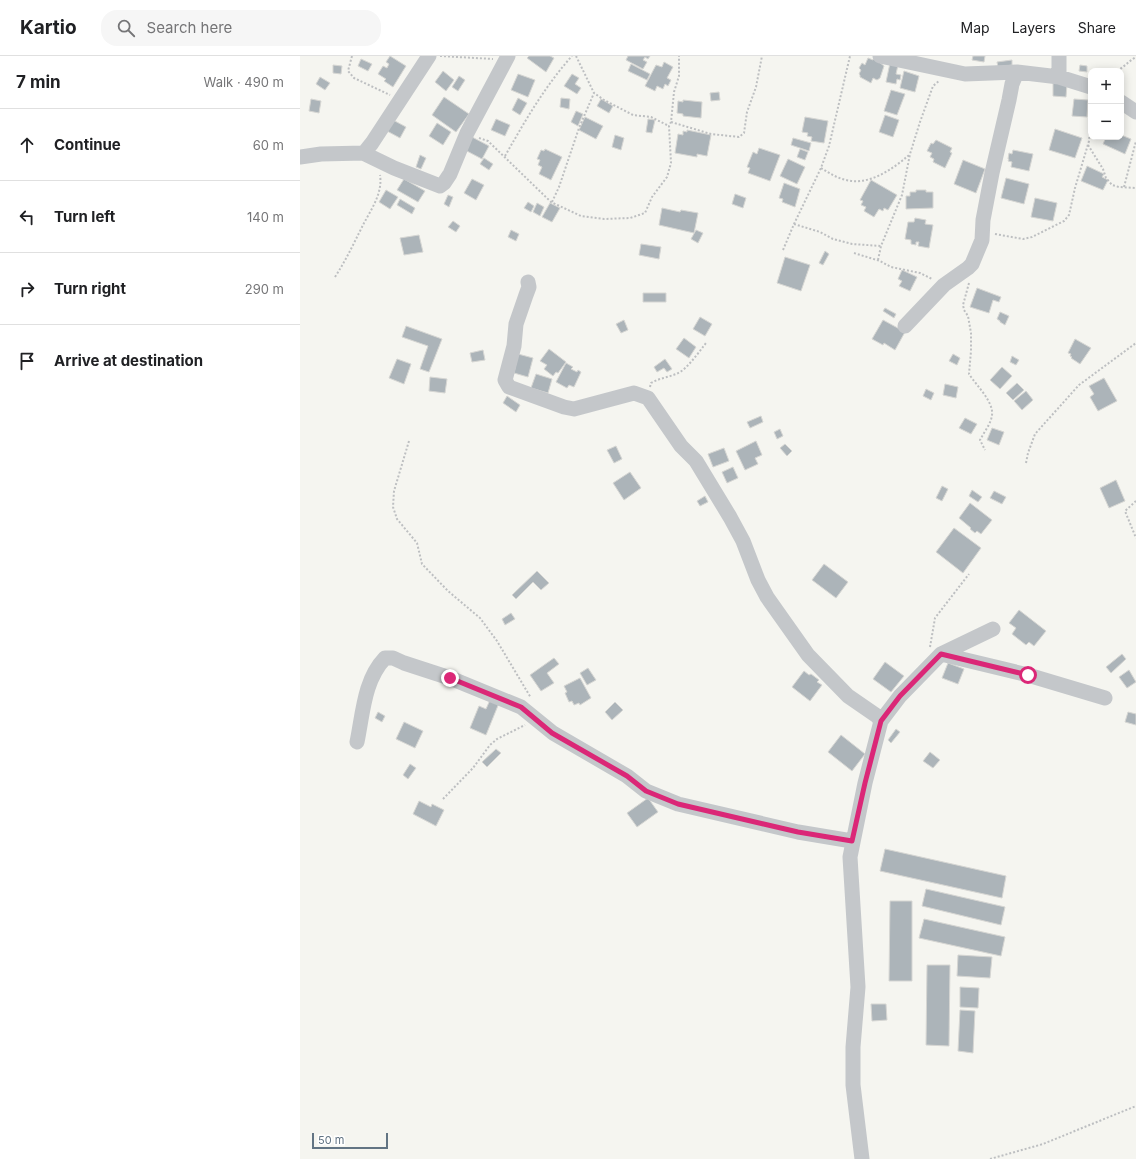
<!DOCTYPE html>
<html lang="en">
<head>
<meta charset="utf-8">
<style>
  body { margin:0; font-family:Inter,sans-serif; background:#f6f6f6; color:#202124 }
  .controls { position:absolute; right:12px; top:12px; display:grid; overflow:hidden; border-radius:8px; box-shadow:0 2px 10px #0003 }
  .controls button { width:36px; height:36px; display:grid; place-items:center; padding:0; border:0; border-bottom:1px solid #e0e0e0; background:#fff; color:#202124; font:20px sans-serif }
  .scale { position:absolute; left:12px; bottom:10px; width:76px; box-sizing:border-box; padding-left:4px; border:2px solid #627483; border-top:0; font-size:11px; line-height:14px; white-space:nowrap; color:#627483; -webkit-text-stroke:3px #fff; paint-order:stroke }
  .stop { position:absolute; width:12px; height:12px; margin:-9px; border:3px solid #db2777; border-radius:50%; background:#fff }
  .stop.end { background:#db2777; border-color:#fff; box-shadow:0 1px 4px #0008 }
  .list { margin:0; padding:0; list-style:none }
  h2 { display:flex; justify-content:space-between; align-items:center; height:52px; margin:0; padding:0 16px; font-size:17px }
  h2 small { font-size:13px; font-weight:400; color:#757577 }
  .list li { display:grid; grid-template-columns:26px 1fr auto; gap:12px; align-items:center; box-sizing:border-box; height:72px; padding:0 16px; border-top:1px solid #e0e0e0 }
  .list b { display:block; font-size:15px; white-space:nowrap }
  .list em { font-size:13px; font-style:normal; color:#757577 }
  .icon { flex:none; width:22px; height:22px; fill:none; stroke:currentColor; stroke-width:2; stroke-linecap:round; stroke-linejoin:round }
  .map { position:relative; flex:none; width:836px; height:1103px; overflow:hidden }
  header { display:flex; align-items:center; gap:24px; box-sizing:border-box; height:56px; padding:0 20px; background:#fff; border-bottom:1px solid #e0e0e0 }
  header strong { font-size:19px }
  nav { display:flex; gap:22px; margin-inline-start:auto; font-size:14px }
  .search { width:280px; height:36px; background:#f6f6f6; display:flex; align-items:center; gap:10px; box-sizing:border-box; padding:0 14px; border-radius:16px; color:#757577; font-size:15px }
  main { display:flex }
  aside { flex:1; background:#fff }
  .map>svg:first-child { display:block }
  .building { fill:#acb4b9; stroke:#d6d6d3 }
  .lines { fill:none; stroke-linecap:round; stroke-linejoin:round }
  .path { stroke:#bdbfc1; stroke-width:2; stroke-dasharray:2 2; stroke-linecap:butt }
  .minor { stroke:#c4c7ca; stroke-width:15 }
  .route { stroke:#db2777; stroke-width:5 }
</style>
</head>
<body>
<header>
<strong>Kartio</strong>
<div class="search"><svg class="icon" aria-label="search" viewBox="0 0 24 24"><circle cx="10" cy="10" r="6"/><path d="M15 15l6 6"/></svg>Search here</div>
<nav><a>Map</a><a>Layers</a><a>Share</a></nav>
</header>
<main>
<aside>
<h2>7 min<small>Walk · 490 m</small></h2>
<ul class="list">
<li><svg class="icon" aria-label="ahead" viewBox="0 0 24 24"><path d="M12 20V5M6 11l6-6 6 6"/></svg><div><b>Continue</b></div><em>60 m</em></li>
<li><svg class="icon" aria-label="left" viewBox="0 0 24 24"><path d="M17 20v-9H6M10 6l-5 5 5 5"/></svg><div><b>Turn left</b></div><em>140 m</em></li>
<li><svg class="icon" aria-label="right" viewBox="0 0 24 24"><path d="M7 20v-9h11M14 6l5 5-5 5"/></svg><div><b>Turn right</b></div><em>290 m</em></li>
<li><svg class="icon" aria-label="arrive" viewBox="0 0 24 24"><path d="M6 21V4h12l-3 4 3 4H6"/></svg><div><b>Arrive at destination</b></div></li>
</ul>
</aside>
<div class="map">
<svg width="836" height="1103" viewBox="0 0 836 1103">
  <rect width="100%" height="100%" fill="#f5f5f0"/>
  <path class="building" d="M90,0l16,10 -13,21 -9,-6 2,-2 -8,-5 5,-8 4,2 2,-4 -3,-2z
    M229,0h21l4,2 -8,14 -19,-14z
    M328,0h22l-2,3 -3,-2 -2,3 4,2 -4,7 -17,-9z
    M673,0h12l-1,6 -12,-2z
    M568,2l5,2 1,-2 10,8 -4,12 -3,2 -4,-2 -2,5 -11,-6v-2l-1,-1 2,-4 -2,-2 3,-5 3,2z
    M61,3l11,5 -4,7 -10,-5z
    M712,4v5l-14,2 -1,-5z
    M364,6l9,5 -6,11 4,2 -3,6 -3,-2 -2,5 -6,-3 -2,5 -10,-5 11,-21 6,2z
    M590,7l8,2 -2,9 5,1 -1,5 -3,-1 -1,5 -10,-2z
    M331,8l19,10 -3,6 -19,-9z
    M33,9l9,1 -1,8 -8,-1z
    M780,9l7,1v6l-8,-1z
    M143,15l11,9 -8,11 -11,-9z
    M604,15l15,5 -4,16 -15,-4z
    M218,18l17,6 -7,17 -17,-7z
    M272,18l7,4 -4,6 6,4 -4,6 -13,-8z
    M159,20l6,4 -7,11 -6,-4z
    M20,21l10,6 -5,7 -9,-6z
    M753,27l14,1 -1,13 -13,-1z
    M591,34l14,4 -8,21 -13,-4z
    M419,36l1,8 -9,1 -1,-8z
    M144,41l25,17 -13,18 -24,-17z
    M218,42l9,5 -7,12 -8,-5z
    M261,42l9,1 -1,10 -9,-2z
    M11,43l10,2 -2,12 -10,-2z
    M301,43l12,7 -4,7 -12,-7z
    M774,43l14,1 -1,17 -15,-1z
    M383,44l19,2 -1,16 -18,-2v-2l-6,-1 1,-12 5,1z
    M276,55l7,3 -5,12 -7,-4z
    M585,59l14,5 -6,17 -14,-5z
    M285,61l18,9 -7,13 -17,-9z
    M505,61l23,4 -4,22 -13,-2 1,-4 -5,-1 1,-3 -6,-1z
    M196,63l14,6 -5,11 -14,-6z
    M348,63l7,1 -3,13 -6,-1z
    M93,64l13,7 -6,11 -13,-7z
    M137,67l14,9 -8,13 -14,-9z
    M755,73l27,9 -7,20 -26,-8z
    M387,74l24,5 -4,21 -10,-2v3l-22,-4 3,-19 5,1v-4l4,1z
    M315,79l9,3 -3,12 -9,-3z
    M821,79l10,4 -6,15 -22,-10 3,-7h15z
    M172,81l17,9 -7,13 -17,-9z
    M493,82l18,5 -2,8 -18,-6z
    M636,84l16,8 -2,4 2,1 -7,15 -12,-6 1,-3 -4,-2 2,-4 -5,-2 4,-8 2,1z
    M459,92l21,7 -10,26 -22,-8 2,-5 -3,-1 6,-15 4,2z
    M245,93l17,8 -11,23 -12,-6 3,-7 -4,-2 2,-5 -3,-1 4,-9 3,1z
    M500,93l8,3 -3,8 -8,-3z
    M713,94l20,4 -4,17 -18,-4 1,-5 -4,-1 1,-2h-1l1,-6 3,1z
    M120,99l6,3 -5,11 -5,-2z
    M184,102l9,6 -4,6 -9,-6z
    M488,103l17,8 -8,17 -17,-8z
    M663,104l22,9 -9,24 -22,-9z
    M787,110l17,8 -2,3 6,3 -5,10 -22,-9z
    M706,122l23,6 -5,20 -23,-6z
    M104,123l21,12 -7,11 -21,-12z
    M172,123l12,6 -8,15 -12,-7z
    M571,124l26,15 -9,15 -4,-2 -1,3 -4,-2 -5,8 -10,-6 2,-4 -5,-2 2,-4 -3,-1z
    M484,127l16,6 -5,18 -13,-5 1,-3 -4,-1z
    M86,134l12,7 -8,12 -11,-7z
    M616,134h10v2h7v16l-27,1v-13h4v-4h6z
    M435,138l11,4 -3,10 -11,-4z
    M148,139l5,2 -4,10 -5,-3z
    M735,142l22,5 -4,18 -22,-4z
    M100,143l15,9 -3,6 -15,-9z
    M228,146l6,4 -3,6 -7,-4z
    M237,147l7,4 -4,9 -7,-4z
    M250,147l10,5 -8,14 -10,-5z
    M362,152l18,4 1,-2 17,3 -4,20 -35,-8z
    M615,162l11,2 -1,4 8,1 -4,23 -11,-2 1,-4h-3v3l-5,-1v-4l-6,-1 3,-17h6z
    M153,165l7,5 -4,6 -8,-5z
    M211,174l8,4 -3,7 -8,-4z
    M396,174l7,3 -5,10 -7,-4z
    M119,179l4,17 -19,3 -4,-17z
    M341,188l20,3 -2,12 -20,-4z
    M525,195l4,3 -6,11 -4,-2z
    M485,201l25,8 -9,26 -24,-8z
    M602,214l15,7 -7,14 -11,-5 3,-5 -4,-2z
    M677,232l24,9 -2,5 -6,-2 -4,13 -19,-6z
    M343,237h23v9h-23z
    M585,252l11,6 -2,4 -11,-7z
    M700,256l9,4 -4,9 -5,-3v-1l-3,-2z
    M400,261l12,7 -7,12 -12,-7z
    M324,264l4,10 -7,3 -5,-9z
    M583,264l22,12 -10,18 -11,-7 -1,2 -11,-6z
    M106,270l36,13 -13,33 -9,-3 8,-23 -26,-9z
    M384,282l12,9 -7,11 -13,-9z
    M775,283l16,9 -11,16 -9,-6 1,-1 -2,-1 1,-2 -3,-1z
    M249,293l17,13 -8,11 -2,-1 -3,4 -9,-7 3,-4 -7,-4z
    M183,294l2,10 -13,2 -2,-9z
    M218,298l15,4 -5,19 -14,-4z
    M653,298l7,4 -3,7 -8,-4z
    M712,300l7,4 -3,5 -6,-3z
    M97,303l14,5 -7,20 -15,-6z
    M365,303l7,10 -5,3 -3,-4 -7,4 -3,-5z
    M266,307l7,4 -2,2 6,3 1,-2 3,2 -7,15 -5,-2 -2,3 -11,-6z
    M702,311l10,9 -12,13 -10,-9z
    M236,318l16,5 -4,14 -17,-5z
    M130,321l17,2 -2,14 -16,-2z
    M804,322l13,23 -19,10 -8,-14 4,-3 -5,-8z
    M717,327l7,7 -11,10 -7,-7z
    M645,328l13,3 -2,11 -13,-3z
    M626,333l8,4 -3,7 -8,-4z
    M726,335l7,9 -11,10 -8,-9z
    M207,340l13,9 -4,7 -13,-9z
    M461,360l2,6 -13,6 -3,-6z
    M665,362l12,6 -6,10 -12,-6z
    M692,372l12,4 -5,13 -12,-5z
    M480,373l3,7 -6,3 -3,-7z
    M456,385l6,14 -7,3 3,6 -13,6 -9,-19z
    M485,388l7,7 -5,5 -7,-8z
    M316,390l6,13 -8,4 -7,-13z
    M424,392l5,13 -16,6 -5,-13z
    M433,411l5,11 -11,5 -5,-11z
    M330,416l11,16 -17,12 -11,-17z
    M816,424l9,21 -16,7 -9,-20z
    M642,430l6,3 -6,12 -6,-3z
    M672,434l10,7 -4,5 -9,-6z
    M694,435l12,6 -4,7 -12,-6z
    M405,440l3,6 -8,4 -3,-5z
    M670,447l22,17 -11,14 -4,-3 -2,2 -5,-4 1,-1 -12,-10z
    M654,472l27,20 -18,25 -27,-21z
    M524,508l24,18 -12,16 -24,-18z
    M237,515l12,12 -8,7 -8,-8 -17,17 -4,-4z
    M719,554l27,21 -12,15 -5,-4 -3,3 -14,-11 4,-6 -7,-5z
    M211,557l4,6 -10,6 -3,-6z
    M822,598l4,5 -15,14 -5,-6z
    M254,602l5,6 -12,9 7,10 -13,8 -11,-16z
    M585,606l19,14 -13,16 -18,-13z
    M648,607l16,6 -6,15 -16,-6z
    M288,612l8,12 -9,5 -7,-12z
    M829,614l7,12 -9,6 -8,-11z
    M504,615l5,4 2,-1 8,6 -2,2 5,3 -12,16 -18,-14z
    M280,622l11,20 -11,7 -1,-2 -5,2 -2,-4 -3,1 -4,-9 2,-1 -3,-6z
    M190,644l9,3 -13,32 -16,-7 9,-22 7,3z
    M315,646l8,8 -11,10 -7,-8z
    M78,656l7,4 -3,6 -7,-4z
    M828,656l8,2v11l-11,-3z
    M104,666l19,9 -8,17 -19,-9z
    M596,673l4,3 -9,11 -3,-3z
    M541,679l24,19 -13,17 -24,-19z
    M196,693l5,4 -14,14 -5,-5z
    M630,696l10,8 -7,8 -10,-7z
    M110,708l6,4 -8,11 -5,-4z
    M348,742l10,14 -21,15 -10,-14z
    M119,745l12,6 1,-3 12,6 -8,16 -23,-12z
    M585,793l121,27 -4,22 -122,-27z
    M626,833l79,18 -4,18 -79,-19z
    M590,845h22v80h-23z
    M624,863l81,18 -4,19 -82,-18z
    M658,899l34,2 -2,21 -33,-2z
    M627,909h23l-1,81 -23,-1z
    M660,931l19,1 -1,20 -18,-1z
    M571,948h15l1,16 -15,1z
    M660,954l15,1 -2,42 -15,-2z"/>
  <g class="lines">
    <path class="path" d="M52,0l-4,15 6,7 36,17
      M140,0l53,3
      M276,0l18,37 10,7 29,15 18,2 18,9
      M817,15c7,-4 12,-10 19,-14
      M371,66l40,12 28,3 5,-4 3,-21 9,-25 6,-31
      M179,82l9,3 63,61 30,14 23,3 26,-1 15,-5 7,-16 15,-20 4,-14 -2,-37 2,-4 3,-30 5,-16v-20
      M788,89l15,24 3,9 6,7 7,2 17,1
      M205,100c20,-35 40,-70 67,-100
      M521,112c8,5 16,10 25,12 23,6 47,-11 63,-25
      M824,131l12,-46
      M252,146l7,-15 20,-59 15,-35
      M494,168l26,8 13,7 19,5 29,2
      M695,178l28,5 9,-2 32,-16 5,-6 6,-27 14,-47 2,-24
      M483,194l11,-26 27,-56 8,-22 21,-90
      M554,197l26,8 11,6 29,6 12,6
      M578,204l3,-14 21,-51 8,-41 10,-32 13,-36 6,-5
      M35,221c11,-17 18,-32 27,-50 8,-16 21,-33 18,-52
      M669,227l-6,22 1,5 4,6 3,17v18l-2,23c7,11 25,28 23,41 -1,9 -8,17 -12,25l5,10
      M350,331l1,-4c10,-6 23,-6 32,-13 9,-8 16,-18 23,-27
      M109,385l-15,50 -1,16 4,12 20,24 5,21 26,27 32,27 17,23 34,57
      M726,407l2,-10 7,-19 44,-49 57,-42
      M836,445l-11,10 11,27
      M630,591l5,-29 34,-44
      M143,743l30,-31 17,-23 7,-6 28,-14
      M690,1103l53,-15 93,-38"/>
    <path class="minor" d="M580,0l85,18 52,-2 42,5 32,10
      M759,21v-21
      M821,46l15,10
      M63,97l31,15 46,18 4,-3 6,-9 17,-41 41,-77
      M0,101l21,-3 43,-1 8,-10 57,-87
      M228,226l1,5 -3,8 -10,29 -2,22 -9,34 4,7 55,20 10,2 60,-16 14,5 33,48 15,15 34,56 13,24 15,39 9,17 41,58 40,41 29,20 4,5 -16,62 -15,74 8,130 -5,60v38l9,74
      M605,270l39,-41 24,-17 4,-4 10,-24 1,-20 9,-47 17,-73 3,-16 5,-12
      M641,598l87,21 77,23
      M581,665l19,-25 41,-42 52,-25
      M57,686c6,-29 7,-62 28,-84h8l11,5 46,15 71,29 32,26 74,43 19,15 32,13 120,28 54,9"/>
  </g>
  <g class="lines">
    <path class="route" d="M150,622l71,29 31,26 75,43 19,15 32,13 120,28 54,9 13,-58 16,-62 19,-25 41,-42 87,21"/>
  </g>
</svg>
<div class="controls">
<button>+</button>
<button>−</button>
</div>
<div class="scale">50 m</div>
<div class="stop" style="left:728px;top:619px"></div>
<div class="stop end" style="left:150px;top:622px"></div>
</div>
</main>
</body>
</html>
